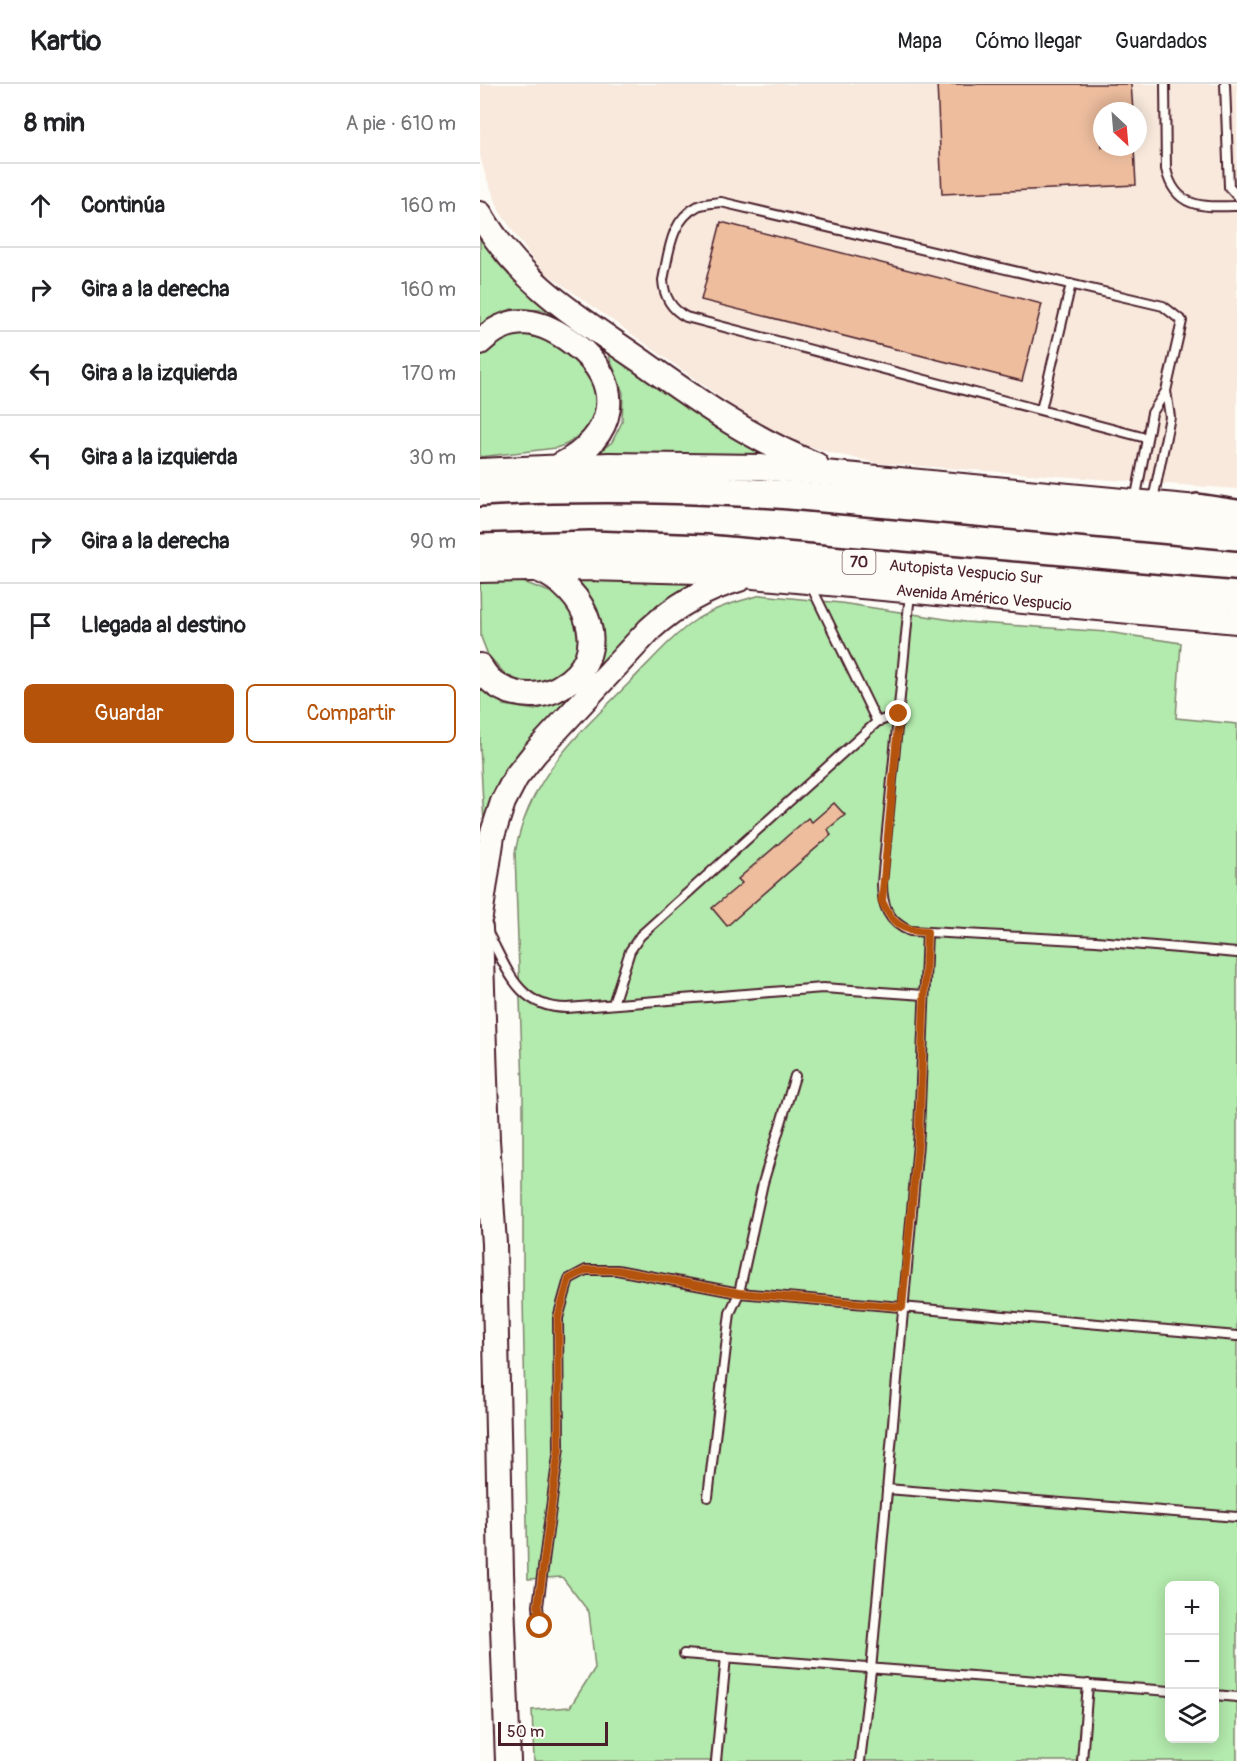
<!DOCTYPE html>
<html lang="es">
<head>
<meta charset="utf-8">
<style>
  body { margin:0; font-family:Pangolin,sans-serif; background:#f2f2f2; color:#202124 }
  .controls { position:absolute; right:18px; bottom:18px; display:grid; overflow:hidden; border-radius:9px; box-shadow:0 3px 15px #0003 }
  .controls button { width:54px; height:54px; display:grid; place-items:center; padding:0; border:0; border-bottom:2px solid #e0e0e0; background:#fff; color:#202124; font:30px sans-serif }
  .compass { position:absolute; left:613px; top:18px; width:54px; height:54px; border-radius:50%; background:#fff; box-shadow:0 3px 15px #0003; rotate:154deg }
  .scale { position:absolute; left:18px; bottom:15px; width:110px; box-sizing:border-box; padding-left:6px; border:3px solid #4a1f2b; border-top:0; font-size:16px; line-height:21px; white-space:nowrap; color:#4a1f2b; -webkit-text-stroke:4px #fdfcf7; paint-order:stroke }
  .stop { position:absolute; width:18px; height:18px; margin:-14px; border:4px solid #b45309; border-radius:50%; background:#fff }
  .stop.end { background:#b45309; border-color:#fff; box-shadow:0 2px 6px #0008 }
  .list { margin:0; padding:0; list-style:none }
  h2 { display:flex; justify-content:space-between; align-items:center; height:78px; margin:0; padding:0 24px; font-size:26px }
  h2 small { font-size:20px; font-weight:400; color:#757577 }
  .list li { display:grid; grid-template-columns:39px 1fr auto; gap:18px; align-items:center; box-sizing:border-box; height:84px; padding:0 24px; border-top:2px solid #e0e0e0 }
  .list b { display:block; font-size:22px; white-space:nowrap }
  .list em { font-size:20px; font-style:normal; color:#757577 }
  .actions { display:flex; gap:12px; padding:18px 24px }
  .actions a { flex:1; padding:14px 0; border:2px solid #b45309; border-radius:9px; text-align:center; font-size:21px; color:#b45309 }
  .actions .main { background:#b45309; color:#fff }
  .icon { flex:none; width:33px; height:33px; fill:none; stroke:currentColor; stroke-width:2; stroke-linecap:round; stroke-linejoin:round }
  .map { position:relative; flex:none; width:757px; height:1677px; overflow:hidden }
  header { display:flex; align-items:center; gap:36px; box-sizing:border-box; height:84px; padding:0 30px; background:#fff; border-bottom:2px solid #e0e0e0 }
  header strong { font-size:28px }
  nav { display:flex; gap:33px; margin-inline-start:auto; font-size:21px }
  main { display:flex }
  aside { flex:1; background:#fff }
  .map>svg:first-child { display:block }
  .built { fill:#f8e9dc; fill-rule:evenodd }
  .green { fill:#b3eaad; stroke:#7e846c; stroke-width:1.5; fill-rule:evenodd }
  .building { fill:#edbd9e; stroke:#4a1f2b; stroke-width:1.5 }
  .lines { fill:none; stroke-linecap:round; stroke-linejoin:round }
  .service-casing { stroke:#4a1f2b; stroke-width:12 }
  .primary-casing { stroke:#4a1f2b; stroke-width:28 }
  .motorway-casing { stroke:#4a1f2b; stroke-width:32 }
  .service { stroke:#fdfcf7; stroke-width:8 }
  .primary { stroke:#fdfcf7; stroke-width:24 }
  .motorway { stroke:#fdfcf7; stroke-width:27 }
  .route { stroke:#b45309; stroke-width:8 }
  .labels { text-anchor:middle; stroke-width:4.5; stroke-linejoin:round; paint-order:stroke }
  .shield { fill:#fdfcf7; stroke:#806168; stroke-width:1.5 }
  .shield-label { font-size:15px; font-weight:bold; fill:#4a1f2b }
  .street-label { font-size:16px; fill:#4a1f2b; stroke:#fdfcf7 }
</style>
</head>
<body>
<header>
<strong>Kartio</strong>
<nav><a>Mapa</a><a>Cómo llegar</a><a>Guardados</a></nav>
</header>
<main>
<aside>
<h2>8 min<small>A pie · 610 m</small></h2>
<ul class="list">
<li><svg class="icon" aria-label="ahead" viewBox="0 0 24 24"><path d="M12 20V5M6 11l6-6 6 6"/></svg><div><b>Continúa</b></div><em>160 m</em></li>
<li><svg class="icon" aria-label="right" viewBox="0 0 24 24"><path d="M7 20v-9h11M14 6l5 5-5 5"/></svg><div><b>Gira a la derecha</b></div><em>160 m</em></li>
<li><svg class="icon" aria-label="left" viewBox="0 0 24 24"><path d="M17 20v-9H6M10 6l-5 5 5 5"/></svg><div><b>Gira a la izquierda</b></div><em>170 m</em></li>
<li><svg class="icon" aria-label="left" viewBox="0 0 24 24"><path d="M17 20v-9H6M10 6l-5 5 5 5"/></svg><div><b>Gira a la izquierda</b></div><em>30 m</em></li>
<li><svg class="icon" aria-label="right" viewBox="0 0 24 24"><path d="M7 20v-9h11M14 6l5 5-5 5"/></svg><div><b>Gira a la derecha</b></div><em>90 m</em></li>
<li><svg class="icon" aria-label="arrive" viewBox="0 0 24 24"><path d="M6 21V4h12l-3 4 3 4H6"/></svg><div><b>Llegada al destino</b></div></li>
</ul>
<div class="actions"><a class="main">Guardar</a><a>Compartir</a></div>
</aside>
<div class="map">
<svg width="757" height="1677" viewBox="0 0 757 1677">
  <rect width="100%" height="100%" fill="#fdfcf7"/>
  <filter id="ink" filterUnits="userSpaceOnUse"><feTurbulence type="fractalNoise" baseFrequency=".0167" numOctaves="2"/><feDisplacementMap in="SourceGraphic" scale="12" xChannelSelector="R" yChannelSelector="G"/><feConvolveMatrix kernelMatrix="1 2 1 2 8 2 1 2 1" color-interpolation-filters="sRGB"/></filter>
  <g filter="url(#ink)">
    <path class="built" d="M0,0h757v405l-360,-26 -50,-11 -25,-8 -37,-17 -35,-23 -187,-133 -12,-14 -31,-45 -15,-38 -5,-18zM622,27h36v36h-36z"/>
    <path class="green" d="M0,146l17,32 34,33 192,135 45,26 -170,-3 14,-11 10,-20 1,-29 -17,-44 -35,-25 -28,-14 -32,-1 -25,14 -6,8z
      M37,249l26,1 34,25 12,14 8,25 -1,13 -12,20 -17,13 -11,4 -76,9v-100l23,-19z
      M0,493h24l25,7 26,10 18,14 10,25 -4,24 -20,20 -20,6 -18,-1 -16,-8 -17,-19 -7,-18z
      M86,494l134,5 -190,187 -26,53 -4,-77v-66l3,6 21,19 31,5 26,-9 20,-15 20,-44v-20l-12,-28z
      M281,511l80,8 124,19 142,10 74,11 -5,75 61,6v1037h-703l-2,-51 38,-3 25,-39 -6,-56 -27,-35 -34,2 -5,-281v-211l-8,-234c14,-77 63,-118 115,-171 21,-21 42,-46 67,-63 19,-12 42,-18 64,-24zM690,1502h44v152h-44z"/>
    <path class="building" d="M457,0h194l2,27h-31v36h32l2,38 -194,9z
      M241,138l321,82 -20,77 -321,-81z
      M354,719l11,12 -17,14 3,6 -104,91 -15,-18 30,-25 -4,-4 70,-61 4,4z"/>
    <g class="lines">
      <g class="service-casing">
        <path id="service" d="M685,0l1,85c9,40 37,38 71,37
          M745,0l4,103 8,9
          M561,326l30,-126
          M666,354l-460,-121c-15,-8 -22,-20 -23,-37 6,-27 7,-60 35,-74 6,-3 16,-3 23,-4l442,104 19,15 -16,70 4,26 -17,83
          M655,417l17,-88 14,-22
          M331,502l66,136
          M430,509l-28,290c0,22 6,39 28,48l186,10 141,12
          M8,849c20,37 30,75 79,75l256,-20 101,7
          M133,920l17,-53 10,-15 237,-214 22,-8
          M407,1405l350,28
          M228,1413l22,-184 9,-20 24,-110 32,-107
          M60,1542l-2,-20 21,-158 -1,-130 11,-39 17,-9h31l122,23 498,43
          M204,1570l486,37
          M734,1611l23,2
          M236,1677l10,-104
          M380,1677l11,-91 48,-538 8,-200
          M602,1677l6,-77"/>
      </g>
      <g class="primary-casing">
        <path id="primary" d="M0,130c41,70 95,101 160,146 56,40 111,79 176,105
          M0,258c32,-30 61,-23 94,2 53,39 42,94 -15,122
          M0,387l129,-6 151,2 437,41
          M0,486l108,-2 111,3 538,50
          M0,582c7,14 20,23 35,27 15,4 32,2 45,-6 56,-32 27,-99 -23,-118
          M0,832l12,-80 11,-34 13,-25 19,-24 115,-124c26,-24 55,-40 89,-50
          M0,844l7,212 7,104 7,329 7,188"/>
      </g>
      <g class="motorway-casing">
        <path id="motorway" d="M0,408c104,-6 207,-4 310,3l447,41
          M717,424l40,6
          M0,464l110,-3 116,4 531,47"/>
      </g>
      <use href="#service" class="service"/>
      <use href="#primary" class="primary"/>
      <use href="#motorway" class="motorway"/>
    </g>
  </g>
  <g class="lines" filter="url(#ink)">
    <path class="route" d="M60,1542l-2,-20 21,-158 -1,-130 11,-39 17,-9h31l122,23 163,14 17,-175 8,-200c-25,-1 -35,-8 -45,-31l17,-187"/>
  </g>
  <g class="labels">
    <rect class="shield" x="362.5" y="466" width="33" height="24" rx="4.5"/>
    <g class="shield-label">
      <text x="379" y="483">70</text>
    </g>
    <g class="street-label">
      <text transform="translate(486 487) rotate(5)" y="6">Autopista Vespucio Sur</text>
      <text transform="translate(504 513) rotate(5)" y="6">Avenida Américo Vespucio</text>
    </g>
  </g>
</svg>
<div class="controls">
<button>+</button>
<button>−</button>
<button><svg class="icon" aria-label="layers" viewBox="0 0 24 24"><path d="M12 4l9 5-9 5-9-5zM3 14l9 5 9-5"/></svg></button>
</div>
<svg class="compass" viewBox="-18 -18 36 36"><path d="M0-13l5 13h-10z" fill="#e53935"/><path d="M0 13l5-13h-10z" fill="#757577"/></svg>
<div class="scale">50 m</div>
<div class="stop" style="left:60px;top:1542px"></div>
<div class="stop end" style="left:419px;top:630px"></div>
</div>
</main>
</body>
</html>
